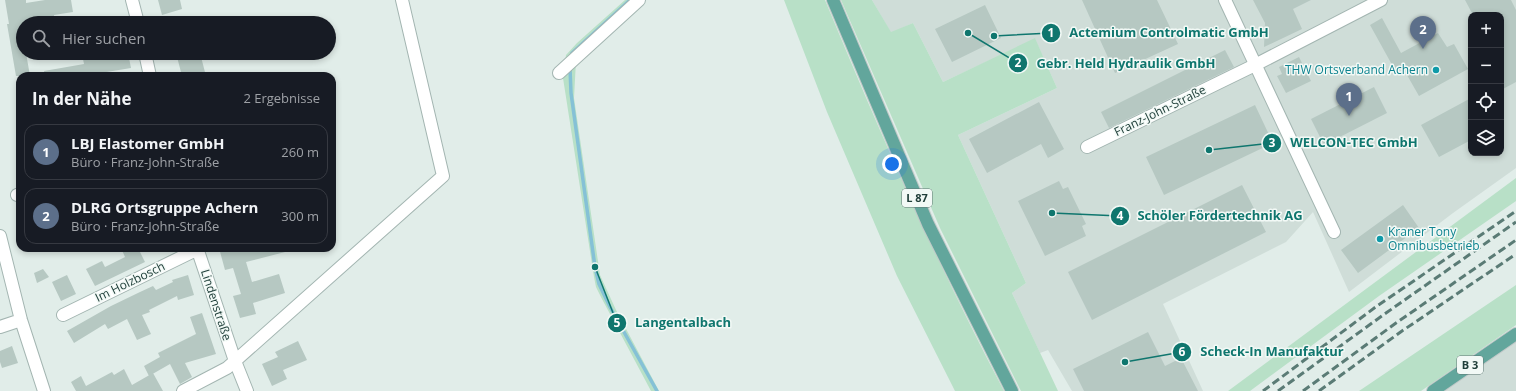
<!DOCTYPE html>
<html lang="de">
<head>
<meta charset="utf-8">
<style>
  body { margin:0; font-family:"Open Sans",sans-serif; background:#20242c; color:#f1f3f6 }
  .controls { position:absolute; right:12px; top:12px; display:grid; overflow:hidden; border-radius:8px; box-shadow:0 2px 6px #0003 }
  .controls button { width:36px; height:36px; display:grid; place-items:center; padding:0; border:0; border-bottom:1px solid #363941; background:#171b24; color:#f1f3f6; font:20px sans-serif }
  .you { position:absolute; left:892px; top:164px; width:14px; height:14px; margin:-10px; border:3px solid #fff; border-radius:50%; background:#1a73e8; box-shadow:0 0 0 6px #1a73e833 }
  .badge { display:grid; place-items:center; width:26px; height:26px; border-radius:50%; background:#b45309; color:#fff; font-size:13px; font-weight:700 }
  .pin { position:absolute; translate:-50% -33px; filter:drop-shadow(0 1px 2px #0008) }
  .pin::after { content:''; position:absolute; top:21px; width:14px; height:12px; background:inherit; clip-path:polygon(0 0,100% 0,50% 100%) }
  .list { margin:0; padding:0; list-style:none }
  h2 { display:flex; justify-content:space-between; align-items:center; height:52px; margin:0; padding:0 16px; font-size:17px }
  h2 small { font-size:13px; font-weight:400; color:#9ea1a6 }
  .list li { display:grid; grid-template-columns:26px 1fr auto; gap:12px; align-items:center; box-sizing:border-box; height:56px; margin:0 8px 8px; padding:0 8px; border:1px solid #363941; border-radius:12px }
  .list b { display:block; font-size:15px; white-space:nowrap }
  .list p { margin:0; font-size:13px; white-space:nowrap; color:#9ea1a6 }
  .list em { font-size:13px; font-style:normal; color:#9ea1a6 }
  .icon { flex:none; width:22px; height:22px; fill:none; stroke:currentColor; stroke-width:2; stroke-linecap:round; stroke-linejoin:round }
  .map { position:relative; flex:none; width:1516px; height:391px; overflow:hidden }
  .search { position:absolute; background:#171b24; box-shadow:0 2px 6px #0003; left:16px; top:16px; width:320px; height:44px; display:flex; align-items:center; gap:10px; box-sizing:border-box; padding:0 14px; border-radius:22px; color:#9ea1a6; font-size:15px }
  .panel { position:absolute; background:#171b24; box-shadow:0 2px 6px #0003; left:16px; top:72px; width:320px; height:180px; border-radius:12px }
  .map>svg:first-child { display:block }
  .built { fill:#cfddd8; fill-rule:evenodd }
  .green { fill:#b8e0c7 }
  .lines { fill:none; stroke-linecap:round; stroke-linejoin:round }
  .stream { stroke:#85c1d6; stroke-width:3.5 }
  .building { fill:#b6c8c2 }
  .minor-casing { stroke:#a3b5b1; stroke-width:14 }
  .major-casing { stroke:#c1c9c8; stroke-width:14 }
  .minor { stroke:#fff; stroke-width:12 }
  .major { stroke:#62a69c; stroke-width:12 }
  .rail { stroke:#5a7b75; stroke-width:3; stroke-dasharray:8 4; stroke-linecap:butt }
  .culture-dot { fill:#0f9aa8; stroke:#f2f9f6; stroke-width:1.5 }
  .labels { text-anchor:middle; stroke-width:3; stroke-linejoin:round; paint-order:stroke }
  .shield { fill:#f2f9f6; stroke:#5f7772; stroke-width:1 }
  .shield-label { font-size:11px; font-weight:bold; fill:#203f3a }
  .culture-label { font-size:12px; fill:#0d838f; stroke:#f2f9f6; text-anchor:end }
  .street-label { font-size:12px; fill:#203f3a; stroke:#f2f9f6 }
  .leader { fill:none; stroke:#0f766e; stroke-width:1.5 }
  .callout-dot { fill:#0f766e; stroke:#f2f9f6; stroke-width:1.5 }
  .mark-label { font-size:12px; text-anchor:middle; font-weight:bold; fill:#fff }
  .callout-label { font-size:13px; text-anchor:middle; font-weight:bold; fill:#0f766e; stroke:#f2f9f6; stroke-width:3; stroke-linejoin:round; paint-order:stroke }
</style>
</head>
<body>
<div class="map">
<svg width="1516" height="391" viewBox="0 0 1516 391">
  <rect width="100%" height="100%" fill="#e1ede9"/>
  <path class="built" d="M872,0h644v168l-63,45 -104,79 -36,-80 -27,30 -123,62 40,87h-131l-24,-41 -8,3 -28,-60 14,-10 -68,-148 99,-47 -22,-49 -92,43 -30,-59 -22,10zM1471,15h30v138h-30z
    M1516,341v50h-73z"/>
  <path class="green" d="M625,0h9l-69,62 1,-7 11,-12z
    M784,0h41c55,133 112,264 179,391h-49l-58,-115 -70,-164z
    M841,0h31l19,32 22,-9 30,59 92,-44 22,50 -99,47 68,148 -14,10 46,98h-37l-81,-163z
    M576,61l-2,37 26,177 16,35 43,81h-8l-49,-92 -6,-12 -2,-10 -31,-199 2,-6z
    M1516,178v23l-137,95 -129,95h-22z
    M1516,285v40l-95,66h-62z"/>
  <g class="lines">
    <path class="stream" d="M572,53l58,-53
      M570,68l1,25 24,174 4,17 11,23 47,84"/>
  </g>
  <path class="building" d="M5,0h21v3l19,-3h26l2,12 -19,3 1,7 -32,1v30h3l4,23h-14l-9,-52h2z
    M158,0h22l2,9 -20,6z
    M1082,0h75l21,44 -63,29z
    M1253,0h58l-18,9 9,20 -38,18 1,-24z
    M1465,0h46l5,10v72l-15,8v-75h-28z
    M985,5l16,33 -49,24 -17,-33z
    M1382,18l19,35 37,-20 9,14 7,-3 14,25 -49,27 -16,-28 -7,4 -26,-47z
    M1225,50l9,17 -125,61 -8,-16z
    M100,53h28l3,15 -49,8h-37l-1,-5 40,-7 -1,-5 17,-3z
    M176,53h24l6,23h-24z
    M1299,57l12,24 -25,12 -9,-17 5,-2 -3,-7z
    M1374,87l13,26 -63,32 -13,-26z
    M1471,98v42l-32,17 -18,-32z
    M1039,102l25,47 -16,9 -7,-14 -54,29 -18,-34z
    M1255,105l18,38 -109,52 -18,-38z
    M1059,181l4,8 5,-2 18,37 -4,2 4,10 -41,20 -27,-55z
    M1242,185l24,47 -174,88 -24,-48z
    M1403,205l16,23 -61,45 -17,-23z
    M121,248h17l7,14 -50,24 -9,-17 16,-8 3,6 20,-10z
    M219,248h69l1,3 -43,11 6,20 27,-8 6,19 -32,10 3,11 -16,4 -7,-22 8,-2 -8,-26 -8,2z
    M43,269l6,8 -12,6 -3,-10z
    M67,275l9,19 -15,7 -9,-19z
    M188,275l6,20 -16,5 -1,-4 -28,14 1,2 -8,3 9,19 -14,6 -10,-21 -19,10 -3,-5 -31,19 -7,-12 44,-25 29,-14 13,-6 3,4 17,-8 -1,-2z
    M202,313l14,41 -31,9 7,14 -12,7 -10,-20 -21,12 -5,-10 16,-9 -2,-4 38,-19 -6,-17z
    M1148,332l17,34 16,-8 17,33h-114l-11,-22z
    M298,341l9,19 -24,10 4,9 -15,7 -10,-22 16,-7 -3,-5z
    M12,346l6,17 -16,5 -2,-6v-11z
    M124,369l8,16 21,-12 10,18h-87l-5,-9 10,-6 5,10 26,-14 2,3z"/>
  <g class="lines">
    <g class="minor-casing">
      <path id="minor" d="M132,0l6,23
        M1225,0l109,232
        M145,53l5,23
        M559,73l80,-73
        M1087,147l168,-82 126,-65
        M17,195l3,-1
        M0,236l21,84 23,71
        M197,248l38,113 12,30
        M63,315l135,-66
        M0,327l21,-7
        M183,391l44,-23 8,-7 208,-185 -41,-176"/>
    </g>
    <g class="major-casing">
      <path id="major" d="M833,0l95,224 84,167
        M1433,391l83,-57"/>
    </g>
    <use href="#minor" class="minor"/>
    <use href="#major" class="major"/>
    <path class="rail" d="M1263,391l114,-85 139,-95
      M1278,391l108,-78 130,-91
      M1303,391l93,-68 120,-83
      M1319,391l83,-60 114,-77"/>
  </g>
  <g class="culture-dot">
    <circle cx="1436" cy="70" r="4"/>
    <circle cx="1380" cy="239" r="4"/>
  </g>
  <g class="labels">
    <g class="shield">
      <rect x="902" y="189" width="30" height="18" rx="3"/>
      <rect x="1457" y="356" width="26" height="18" rx="3"/>
    </g>
    <g class="shield-label">
      <text x="917" y="202">L 87</text>
      <text x="1470" y="369">B 3</text>
    </g>
    <g class="culture-label">
      <text x="1428" y="74">THW Ortsverband Achern</text>
      <text x="1388" y="236" text-anchor="start">Kraner Tony<tspan x="1388" dy="14">Omnibusbetrieb</tspan></text>
    </g>
    <g class="street-label">
      <text transform="translate(1160 111) rotate(-26)" y="4">Franz-John-Straße</text>
      <text transform="translate(130 282) rotate(-26)" y="4">Im Holzbosch</text>
      <text transform="translate(216 305) rotate(72)" y="4">Lindenstraße</text>
    </g>
  </g>
  <path class="leader" d="M994 36L1051 33M968 33L1018 63M1209 150L1272 143M1052 213L1120 216M595 267L617 323M1125 362L1182 352"/>
  <g class="callout-dot">
    <circle cx="994" cy="36" r="4"/>
    <circle cx="968" cy="33" r="4"/>
    <circle cx="1209" cy="150" r="4"/>
    <circle cx="1052" cy="213" r="4"/>
    <circle cx="595" cy="267" r="4"/>
    <circle cx="1125" cy="362" r="4"/>
    <circle cx="1051" cy="33" r="10"/>
    <circle cx="1018" cy="63" r="10"/>
    <circle cx="1272" cy="143" r="10"/>
    <circle cx="1120" cy="216" r="10"/>
    <circle cx="617" cy="323" r="10"/>
    <circle cx="1182" cy="352" r="10"/>
  </g>
  <g class="mark-label">
    <text x="1051" y="37">1</text>
    <text x="1018" y="67">2</text>
    <text x="1272" y="147">3</text>
    <text x="1120" y="220">4</text>
    <text x="617" y="327">5</text>
    <text x="1182" y="356">6</text>
  </g>
  <g class="callout-label">
    <text x="1169" y="37">Actemium Controlmatic GmbH</text>
    <text x="1126" y="68">Gebr. Held Hydraulik GmbH</text>
    <text x="1354" y="147">WELCON-TEC GmbH</text>
    <text x="1220" y="220">Schöler Fördertechnik AG</text>
    <text x="683" y="327">Langentalbach</text>
    <text x="1272" y="356">Scheck-In Manufaktur</text>
  </g>
</svg>
<div class="controls">
<button>+</button>
<button>−</button>
<button><svg class="icon" aria-label="locate" viewBox="0 0 24 24"><circle cx="12" cy="12" r="6"/><path d="M12 2v4M12 18v4M2 12h4M18 12h4"/></svg></button>
<button><svg class="icon" aria-label="layers" viewBox="0 0 24 24"><path d="M12 4l9 5-9 5-9-5zM3 14l9 5 9-5"/></svg></button>
</div>
<div class="you"></div>
<div class="pin badge" style="left:1349px;top:116px;background:#5c6f8a">1</div>
<div class="pin badge" style="left:1423px;top:49px;background:#5c6f8a">2</div>
<div class="search"><svg class="icon" aria-label="search" viewBox="0 0 24 24"><circle cx="10" cy="10" r="6"/><path d="M15 15l6 6"/></svg>Hier suchen</div>
<section class="panel">
<h2>In der Nähe<small>2 Ergebnisse</small></h2>
<ul class="list">
<li><span class="badge" style="background:#5c6f8a">1</span><div><b>LBJ Elastomer GmbH</b><p>Büro · Franz-John-Straße</p></div><em>260 m</em></li>
<li><span class="badge" style="background:#5c6f8a">2</span><div><b>DLRG Ortsgruppe Achern</b><p>Büro · Franz-John-Straße</p></div><em>300 m</em></li>
</ul>
</section>
</div>
</body>
</html>
